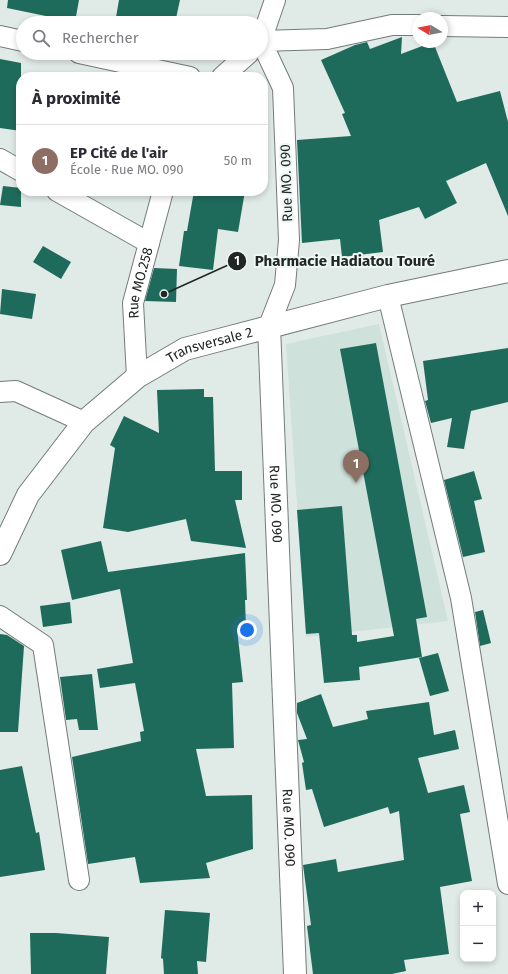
<!DOCTYPE html>
<html lang="fr">
<head>
<meta charset="utf-8">
<style>
  body { margin:0; font-family:"Fira Sans",sans-serif; background:#f7f7f7; color:#2b2b33 }
  .controls { position:absolute; right:12px; bottom:12px; display:grid; overflow:hidden; border-radius:8px; box-shadow:0 2px 6px #0003 }
  .controls button { width:36px; height:36px; display:grid; place-items:center; padding:0; border:0; border-bottom:1px solid #e1e1e2; background:#fff; color:#2b2b33; font:20px sans-serif }
  .compass { position:absolute; left:412px; top:12px; width:36px; height:36px; border-radius:50%; background:#fff; box-shadow:0 2px 6px #0003; rotate:280deg }
  .you { position:absolute; left:247px; top:630px; width:14px; height:14px; margin:-10px; border:3px solid #fff; border-radius:50%; background:#1a73e8; box-shadow:0 0 0 6px #1a73e833 }
  .badge { display:grid; place-items:center; width:26px; height:26px; border-radius:50%; background:#111827; color:#fff; font-size:13px; font-weight:700 }
  .pin { position:absolute; translate:-50% -33px; filter:drop-shadow(0 1px 2px #0008) }
  .pin::after { content:''; position:absolute; top:21px; width:14px; height:12px; background:inherit; clip-path:polygon(0 0,100% 0,50% 100%) }
  .list { margin:0; padding:0; list-style:none }
  h2 { display:flex; justify-content:space-between; align-items:center; height:52px; margin:0; padding:0 16px; font-size:17px }
  h2 small { font-size:13px; font-weight:400; color:#7c7c81 }
  .list li { display:grid; grid-template-columns:26px 1fr auto; gap:12px; align-items:center; box-sizing:border-box; height:72px; padding:0 16px; border-top:1px solid #e1e1e2 }
  .list b { display:block; font-size:15px; white-space:nowrap }
  .list p { margin:0; font-size:13px; white-space:nowrap; color:#7c7c81 }
  .list em { font-size:13px; font-style:normal; color:#7c7c81 }
  .icon { flex:none; width:22px; height:22px; fill:none; stroke:currentColor; stroke-width:2; stroke-linecap:round; stroke-linejoin:round }
  .map { position:relative; flex:none; width:508px; height:974px; overflow:hidden }
  .search { position:absolute; background:#fff; box-shadow:0 2px 6px #0003; left:16px; top:16px; width:252px; height:44px; display:flex; align-items:center; gap:10px; box-sizing:border-box; padding:0 14px; border-radius:22px; color:#7c7c81; font-size:15px }
  .panel { position:absolute; background:#fff; box-shadow:0 2px 6px #0003; left:16px; top:72px; width:252px; height:124px; border-radius:16px }
  .map>svg:first-child { display:block }
  .built { fill:#cee1db }
  .building { fill:#1f6b5b }
  .lines { fill:none; stroke-linecap:round; stroke-linejoin:round }
  .street-casing { stroke:#737c79; stroke-width:22 }
  .secondary-casing { stroke:#737c79; stroke-width:24 }
  .street { stroke:#fff; stroke-width:20 }
  .secondary { stroke:#fff; stroke-width:22 }
  .labels { text-anchor:middle; stroke-width:4; stroke-linejoin:round; paint-order:stroke }
  .street-label { font-size:14px; fill:#222625; stroke:#edf7f4 }
  .leader { fill:none; stroke:#222625; stroke-width:1.5 }
  .callout-dot { fill:#222625; stroke:#edf7f4; stroke-width:1.5 }
  .mark-label { font-size:12px; text-anchor:middle; font-weight:bold; fill:#fff }
  .callout-label { font-size:15px; text-anchor:middle; font-weight:bold; fill:#222625; stroke:#edf7f4; stroke-width:4; stroke-linejoin:round; paint-order:stroke }
</style>
</head>
<body>
<div class="map">
<svg width="508" height="974" viewBox="0 0 508 974">
  <rect width="100%" height="100%" fill="#e0eae7"/>
  <path class="built" d="M379,324l69,297 -142,16 -20,-293z"/>
  <path class="building" d="M8,0h71l-4,22 -68,-14z
    M119,0h61l-5,23h-60z
    M402,37l-1,17 32,-12 24,60 43,-11 8,31v94l-22,-53 -40,18 11,22 -32,16 -6,-12 -40,13 4,32 -41,5 -2,-18 -38,4 -5,-103 54,-4 -9,-22 3,-1 -24,-53 34,-15 12,-3 3,7z
    M0,59l21,4v68l-21,-3z
    M3,186l18,2v19l-21,-2z
    M194,191h51l-7,41 -20,-3 -5,41 -34,-4 5,-35h3z
    M43,246l28,16 -10,17 -28,-17z
    M154,268l23,1 -1,33 -31,-1z
    M2,289l34,5 -4,25 -32,-5z
    M376,343l51,274 -11,2 6,38 -63,10 1,13 -36,3 -5,-50 -13,1 -9,-124 45,-4 10,129h5v7l37,-6 -54,-287z
    M508,348v54l-37,9 -7,38 -17,-2 5,-29 -21,5 -6,-22 3,-1 -5,-39z
    M204,389v8h9l2,74h27v29h-7l11,48 -55,-7 -5,-22 -58,13 -25,-4 12,-80 -5,-3 14,-29 35,17 -2,-43z
    M474,471l8,28 -8,2 11,51 -22,5 -19,-77z
    M101,541l7,31 137,-19 2,47h-2l1,28 -9,1 6,53 -11,1 2,65 -38,1 10,47 46,-1 1,54 -47,14 4,15 -70,5 -5,-26 -47,7 -16,-107 69,-16 -1,-9 4,-1 -9,-48 -35,5 -3,-19 36,-6 -13,-74 -48,11 -11,-50z
    M70,602l2,21 -29,4 -3,-21z
    M483,610l8,33 -11,3 -5,-34z
    M0,634l7,1 17,11 -6,86h-18z
    M438,653l11,38 -19,5 -11,-38z
    M92,674l6,56h-19l-2,-11 -11,1 -6,-43z
    M321,694l12,33 35,-8 -2,-8 63,-9 5,33 21,-5 4,19 -41,9 10,35 36,-8 6,27 -10,2 12,67 -32,6 9,67 -45,6 2,11 -14,3h-79l-6,-48 4,-1 -8,-60 33,-6 2,13 66,-12 -5,-49 -9,3 -2,-7 -64,20 -12,-38 -6,1 -4,-27 2,-1 -6,-22 9,-1 -10,-26v-10z
    M22,766l14,67 3,-1 6,38 -45,7v-107z
    M165,910l45,3 -4,49 -9,-1 1,13h-34l-1,-15 -2,-1z
    M30,933h26l53,4 -3,37h-75z"/>
  <g class="lines">
    <g class="street-casing">
      <g id="street">
        <path d="M442,26l66,1"/>
        <path d="M0,36l23,5"/>
        <path d="M261,41l14,-41"/>
        <path d="M79,53l111,24"/>
        <path d="M222,77l27,-24"/>
        <path d="M0,159l21,12"/>
        <path d="M57,191l92,52"/>
        <path d="M388,296l73,302 47,286"/>
        <path d="M269,326l16,-41 4,-45 -6,-152 -22,-47 66,-2 65,-14h26"/>
        <path id="s1" d="M137,377l-4,-74 30,-112"/>
        <path d="M0,392l16,-1 68,31"/>
        <path d="M0,616l43,29 36,235"/>
      </g>
    </g>
    <g class="secondary-casing">
      <g id="secondary">
        <path id="s2" d="M269,326l26,648"/>
        <path id="s3" d="M0,554l28,-59 56,-73 53,-45 48,-28 203,-53 120,-25"/>
      </g>
    </g>
    <use href="#street" class="street"/>
    <use href="#secondary" class="secondary"/>
  </g>
  <g class="labels">
    <g class="street-label">
      <text transform="translate(286 183) rotate(-92)" y="5">Rue MO. 090</text>
      <text dy="5" stroke="none"><textPath href="#s1" startOffset="95">Rue MO.258</textPath></text>
      <text dy="5" stroke="none"><textPath href="#s3" startOffset="307">Transversale 2</textPath></text>
      <text dy="5" stroke="none"><textPath href="#s2" startOffset="178">Rue MO. 090</textPath></text>
      <text dy="5" stroke="none"><textPath href="#s2" startOffset="502">Rue MO. 090</textPath></text>
    </g>
  </g>
  <path class="leader" d="M164 294L237 261"/>
  <g class="callout-dot">
    <circle cx="164" cy="294" r="4"/>
    <circle cx="237" cy="261" r="10"/>
  </g>
  <g class="mark-label">
    <text x="237" y="265">1</text>
  </g>
  <g class="callout-label">
    <text x="345" y="266">Pharmacie Hadiatou Touré</text>
  </g>
</svg>
<div class="controls">
<button>+</button>
<button>−</button>
</div>
<svg class="compass" viewBox="-18 -18 36 36"><path d="M0-13l5 13h-10z" fill="#e53935"/><path d="M0 13l5-13h-10z" fill="#7c7c81"/></svg>
<div class="you"></div>
<div class="pin badge" style="left:356px;top:483px;background:#8d6e63">1</div>
<div class="search"><svg class="icon" aria-label="search" viewBox="0 0 24 24"><circle cx="10" cy="10" r="6"/><path d="M15 15l6 6"/></svg>Rechercher</div>
<section class="panel">
<h2>À proximité<small></small></h2>
<ul class="list">
<li><span class="badge" style="background:#8d6e63">1</span><div><b>EP Cité de l'air</b><p>École · Rue MO. 090</p></div><em>50 m</em></li>
</ul>
</section>
</div>
</body>
</html>
